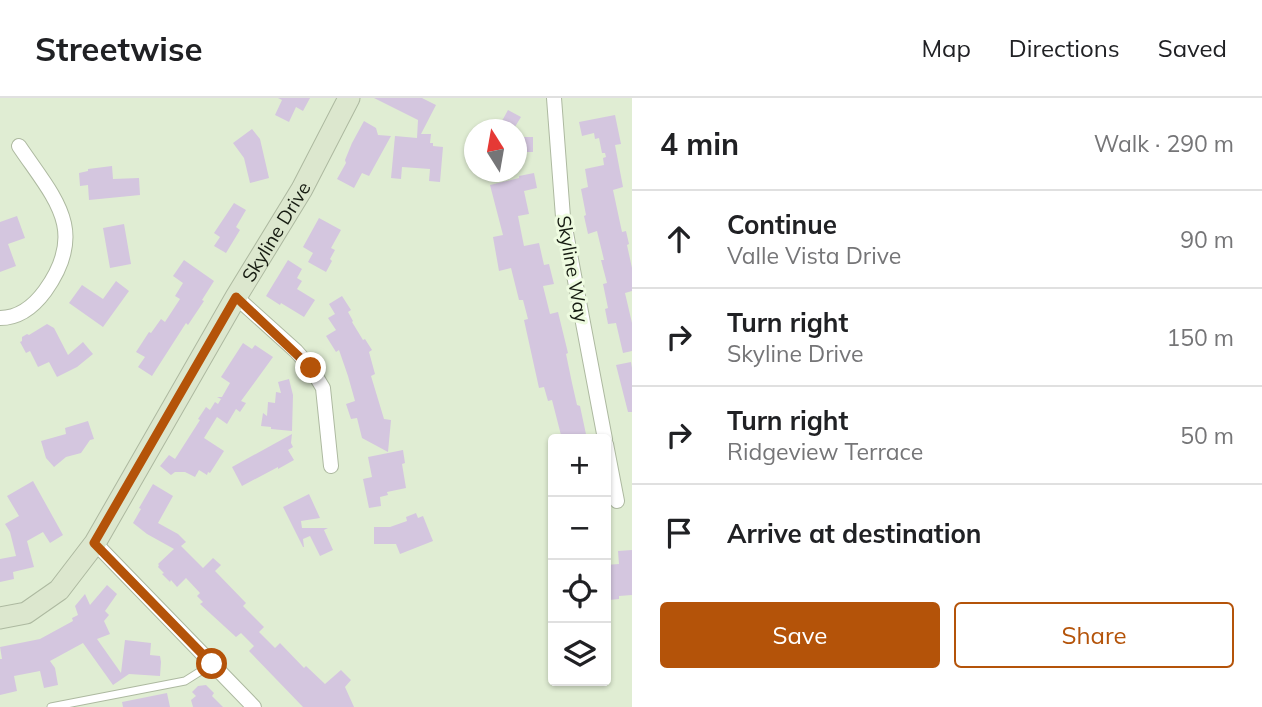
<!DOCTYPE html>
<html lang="en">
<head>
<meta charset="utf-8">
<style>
  body { margin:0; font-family:Mulish,sans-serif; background:#f6f6f6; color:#202124 }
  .controls { position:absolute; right:21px; bottom:21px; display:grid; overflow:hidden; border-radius:7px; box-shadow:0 2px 5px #0004 }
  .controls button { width:63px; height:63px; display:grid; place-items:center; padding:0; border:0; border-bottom:2px solid #e0e0e0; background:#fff; color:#202124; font:35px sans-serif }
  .compass { position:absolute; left:464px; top:21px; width:63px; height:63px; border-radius:50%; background:#fff; box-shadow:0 2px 5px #0004; rotate:349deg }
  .stop { position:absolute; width:21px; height:21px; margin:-16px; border:5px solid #b45309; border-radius:50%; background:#fff }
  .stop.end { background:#b45309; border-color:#fff; box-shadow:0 2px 7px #0008 }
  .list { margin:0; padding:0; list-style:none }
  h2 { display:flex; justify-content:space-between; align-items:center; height:91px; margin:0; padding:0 28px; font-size:30px }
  h2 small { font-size:23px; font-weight:400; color:#757577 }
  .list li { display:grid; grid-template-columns:46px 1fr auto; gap:21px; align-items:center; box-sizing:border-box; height:98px; padding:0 28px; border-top:2px solid #e0e0e0 }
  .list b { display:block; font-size:26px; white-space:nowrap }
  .list p { margin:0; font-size:23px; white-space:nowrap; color:#757577 }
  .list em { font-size:23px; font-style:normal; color:#757577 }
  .actions { display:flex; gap:14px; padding:21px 28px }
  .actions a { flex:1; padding:16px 0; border:2px solid #b45309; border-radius:7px; text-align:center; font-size:24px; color:#b45309 }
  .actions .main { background:#b45309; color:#fff }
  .icon { flex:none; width:38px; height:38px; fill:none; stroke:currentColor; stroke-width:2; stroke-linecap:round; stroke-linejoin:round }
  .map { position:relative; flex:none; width:632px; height:609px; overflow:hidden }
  header { display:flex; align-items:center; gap:42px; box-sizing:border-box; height:98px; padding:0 35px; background:#fff; border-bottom:2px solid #e0e0e0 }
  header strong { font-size:33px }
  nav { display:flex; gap:38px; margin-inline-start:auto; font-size:24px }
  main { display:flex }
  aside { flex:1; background:#fff }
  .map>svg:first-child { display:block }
  .building { fill:#d4c6df }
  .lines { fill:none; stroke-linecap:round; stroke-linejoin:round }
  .lane-casing { stroke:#adb9a0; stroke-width:9 }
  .street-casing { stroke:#adb9a0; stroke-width:16 }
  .secondary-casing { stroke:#adb9a0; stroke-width:23 }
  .lane { stroke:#fff; stroke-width:7 }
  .street { stroke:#fff; stroke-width:14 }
  .secondary { stroke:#dce7ce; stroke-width:21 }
  .route { stroke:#b45309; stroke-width:9 }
  .labels { text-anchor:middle; stroke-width:6; stroke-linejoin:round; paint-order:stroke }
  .street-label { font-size:19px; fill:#161b11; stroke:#eefbe0 }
</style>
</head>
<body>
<header>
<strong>Streetwise</strong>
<nav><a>Map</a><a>Directions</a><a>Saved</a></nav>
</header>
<main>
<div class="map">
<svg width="632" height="609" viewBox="0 0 632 609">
  <rect width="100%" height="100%" fill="#e0edd3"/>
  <path class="building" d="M278,0h32l-7,13 -7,-4 -7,15 -14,-7 7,-15z
    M374,0h48l14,7 -15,29h10l-1,9h3v3l10,1 -3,35 -11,-1 1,-12 -28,-2 -1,12 -10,-1 4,-42 22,2 1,-18z
    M508,12l13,7 -8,13h-16z
    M615,17l6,29 -6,1 8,42 -10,3 9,42 4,-1 3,13 -2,1 5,23v23l-7,2 7,30v28l-9,2 -7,-30 -8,1 -3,-15 3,-1 -5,-24 4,-1 -6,-23h3l-7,-29 -9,3 -4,-18 2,-1 -5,-26 7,-2 -3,-18 19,-4 -1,-7 3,-1 -1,-4h-3l-3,-15 -4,1 -1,-6 -12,3 -3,-14z
    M364,23l12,7 2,7 13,1 -22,40 -7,-3 -8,15 -17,-9 9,-16 -1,-3 7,-17z
    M252,31l8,10 9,39 -19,5 -6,-25 -11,-15z
    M516,39h17v15h-17z
    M112,68l1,13 26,-1 1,17 -51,5 -1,-15 -8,1 -1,-13 9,-2v-2z
    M534,75l3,15 -13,3 5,23 -11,2 6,30 15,-3 5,22 5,-1 5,20 -11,2 7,28 8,-2 10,41 -2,1 6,29 5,22 3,1 7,33h-25l-10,-39 -4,1 -4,-14 -5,1 -15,-68 4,-1 -5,-19h-4l-8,-32 -12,3 -6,-34 10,-2 -13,-50 29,-7v-2z
    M234,105l12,7 -10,17 4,3 -14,23 -12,-7 6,-9 -6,-4z
    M17,118l8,22 -17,6 8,22 -16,6v-50z
    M319,120l22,12 -10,18 4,2 -5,9 2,2 -6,11 -18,-10 5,-9 -10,-6z
    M124,126l7,40 -21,4 -7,-40z
    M184,162l30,21 -12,19 2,1 -16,24 -2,-2 -34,53 -14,-9 7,-10 -9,-5 13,-20 2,1 10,-14 4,3 15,-23 -5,-3 8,-13 -10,-7z
    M288,162l14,9 -5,9 5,3 -5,8 18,11 -11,17 -23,-14 -1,2 -14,-9z
    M116,183l13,10 -26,36 -34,-24 13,-18 21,14z
    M342,198l9,14 -3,2 5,9 -1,1 11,18 2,-1 7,11 -3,2 6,22 -4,2 13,43 7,1 -3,32 -26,-14 -5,-20 -6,1 -5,-15 9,-3 -7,-25 -9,-26 -3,2 -10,-16 10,-6 -8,-12 7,-4 -6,-10z
    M47,226l7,4 14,27 15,-13 10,12 -16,13 -20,10 -8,-15 -11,5 -8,-16 -4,2 -6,-11 2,-1v-4l5,-3 2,1z
    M243,245l9,6 3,-4 18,12 -32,44 5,2 -6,9 -4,-3 -9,15 -10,-7 -13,21 20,13 -14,22 -2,-1 -1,3 -8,-5 -4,7 -10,-5h-10l-4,3 -11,-9 9,-11 6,4 25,-39 -2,-1 8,-12 4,3 5,-8 3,2 3,-5 -4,-2h5l8,-14 -9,-6z
    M631,264l1,6v44h-4l-12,-47z
    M289,281l4,16 -1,36 -21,-2v-2l-10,-1 2,-13 4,3 1,-14 7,1 1,-11 5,1 -3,-11z
    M88,323l6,18 -4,1 -9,13 -15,4 -12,10 -8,-9 -5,-17 25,-7 -1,-6z
    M292,336l-1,9 2,4 -5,3 6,10 -16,9v-2l-36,19 -10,-19z
    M403,352l2,13 -3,1 4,24 -19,4 1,3 -8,2 1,9 -12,2 -6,-29 9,-2 -4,-20z
    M33,383l30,54 -13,8 -7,-11 -16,9 7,26 -21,5 1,7 -14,3v-23l16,-3 -6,-24 -5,-8 14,-8 -12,-20z
    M153,386l20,12 -15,27 20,11 8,8 -5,4 22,22 10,-10 8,7 -6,6 31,32 -3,3 21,21 -5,5 16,16 5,-5 24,25 2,-2 19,18 16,-14 10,10 -6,7 9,20h-51l-54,-56 5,-5 -13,-13 -5,4 -36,-33 3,-2 -6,-6 3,-3 -14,-15 -9,9 -6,-7 -1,2 -8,-8 2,-1 -6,-6 1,-2 -1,-1 16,-15 -27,-15 -14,-11 8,-14 -2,-1z
    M309,396l11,24 -19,3 1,7h26l-4,2 9,20 -13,6 -10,-20 -7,3 1,8h-1l-20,-40z
    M416,415l2,5 5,-2 10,25 -33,13 -4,-10h-22v-17h16l17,-6 -1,-4z
    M632,452v45l-13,1v3l-10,1 -1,-4 -2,1v-32l13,-1 -1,-13z
    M107,487l10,9 -12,17 4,4 -5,6 6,13 -13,5 24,34 4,-33 26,3 -1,12 10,1 1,6 -1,14 -31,-2 -16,11 -30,-42 -33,18 5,7 3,17 -14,3 -4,-17 -26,5 3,15 -17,4v-36h2l-2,-12 40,-8 33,-18 -1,-3 6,-3 -3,-9 10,-12 5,11z
    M206,587l8,8 -2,3 11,11h-30l-2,-7 5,-4 -4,-4 6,-6z
    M167,595l3,14h-47l-1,-5z"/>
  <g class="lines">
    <g class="lane-casing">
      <path id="lane" d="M51,609l134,-26 27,-17"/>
    </g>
    <g class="street-casing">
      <path id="street" d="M554,0l9,119 42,222
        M236,199l60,54 15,17 12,20 8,78
        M0,220c19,0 34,-12 45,-27 44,-61 9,-93 -26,-145
        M606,346l11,57
        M95,445l159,164"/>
    </g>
    <g class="secondary-casing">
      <g id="secondary">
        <path id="s1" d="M0,520l26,-5 33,-23 36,-47 141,-246 66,-108 47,-91"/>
      </g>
    </g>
    <use href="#lane" class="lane"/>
    <use href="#street" class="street"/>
    <use href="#secondary" class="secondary"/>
  </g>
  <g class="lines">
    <path class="route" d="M212,566l-118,-121 142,-246 75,71"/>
  </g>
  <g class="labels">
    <g class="street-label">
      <text dy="7" stroke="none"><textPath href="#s1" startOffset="486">Skyline Drive</textPath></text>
      <text transform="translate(573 171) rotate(80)" y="7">Skyline Way</text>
    </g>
  </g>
</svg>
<div class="controls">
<button>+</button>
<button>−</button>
<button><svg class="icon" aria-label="locate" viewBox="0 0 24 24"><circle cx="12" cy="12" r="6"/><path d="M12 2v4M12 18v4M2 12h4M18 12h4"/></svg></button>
<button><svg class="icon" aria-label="layers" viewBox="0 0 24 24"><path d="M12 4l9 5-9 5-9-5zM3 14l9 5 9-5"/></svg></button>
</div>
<svg class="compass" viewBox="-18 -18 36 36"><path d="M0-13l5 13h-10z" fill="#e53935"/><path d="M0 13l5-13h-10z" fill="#757577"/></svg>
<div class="stop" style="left:212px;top:566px"></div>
<div class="stop end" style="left:311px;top:270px"></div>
</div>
<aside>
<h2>4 min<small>Walk · 290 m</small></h2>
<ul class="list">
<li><svg class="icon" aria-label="ahead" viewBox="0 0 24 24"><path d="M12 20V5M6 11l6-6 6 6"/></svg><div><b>Continue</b><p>Valle Vista Drive</p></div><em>90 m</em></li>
<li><svg class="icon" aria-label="right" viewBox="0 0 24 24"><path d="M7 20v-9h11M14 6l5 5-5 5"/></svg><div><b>Turn right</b><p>Skyline Drive</p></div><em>150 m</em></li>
<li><svg class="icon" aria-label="right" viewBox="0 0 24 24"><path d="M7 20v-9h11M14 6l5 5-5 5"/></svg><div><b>Turn right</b><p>Ridgeview Terrace</p></div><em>50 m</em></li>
<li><svg class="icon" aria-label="arrive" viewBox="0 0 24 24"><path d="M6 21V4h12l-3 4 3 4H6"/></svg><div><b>Arrive at destination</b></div></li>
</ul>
<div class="actions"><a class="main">Save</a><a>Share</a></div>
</aside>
</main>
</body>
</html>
